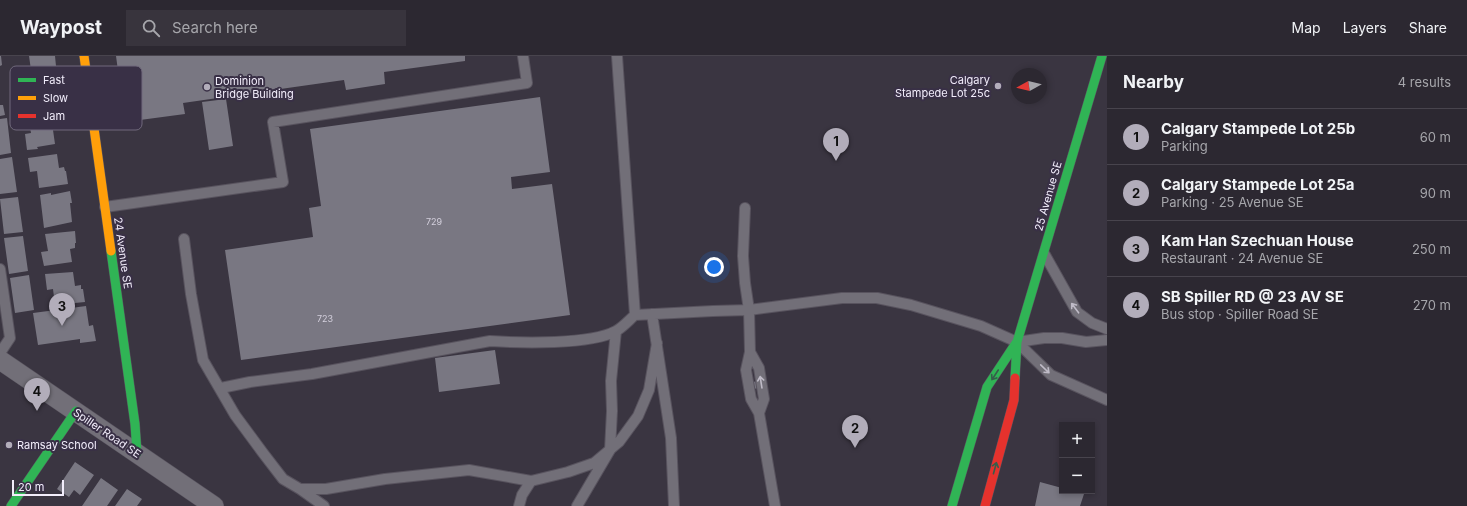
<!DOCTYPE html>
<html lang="en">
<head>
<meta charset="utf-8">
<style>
  body { margin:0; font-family:Inter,sans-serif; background:#38343d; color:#f1f3f6 }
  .controls { position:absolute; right:12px; bottom:12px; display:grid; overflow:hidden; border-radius:0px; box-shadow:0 2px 6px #0003 }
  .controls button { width:36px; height:36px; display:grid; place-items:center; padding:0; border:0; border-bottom:1px solid #48444d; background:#2c2831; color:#f1f3f6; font:20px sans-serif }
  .compass { position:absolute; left:1011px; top:12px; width:36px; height:36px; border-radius:50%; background:#2c2831; box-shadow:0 2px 6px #0003; rotate:262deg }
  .scale { position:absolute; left:12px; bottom:10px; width:52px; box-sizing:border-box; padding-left:4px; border:2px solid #f2edfb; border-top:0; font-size:11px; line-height:14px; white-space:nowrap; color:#f2edfb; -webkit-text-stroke:3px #393046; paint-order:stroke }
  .you { position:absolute; left:714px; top:211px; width:14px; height:14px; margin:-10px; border:3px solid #fff; border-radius:50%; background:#1a73e8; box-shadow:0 0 0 6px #1a73e833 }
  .badge { display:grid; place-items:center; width:26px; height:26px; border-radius:50%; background:#b2adba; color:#111; font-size:13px; font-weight:700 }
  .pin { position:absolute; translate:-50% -33px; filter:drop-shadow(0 1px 2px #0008) }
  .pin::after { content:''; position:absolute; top:21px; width:14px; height:12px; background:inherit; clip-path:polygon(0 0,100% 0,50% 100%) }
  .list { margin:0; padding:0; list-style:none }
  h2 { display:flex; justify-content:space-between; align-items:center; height:52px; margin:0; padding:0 16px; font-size:17px }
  h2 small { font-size:13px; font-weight:400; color:#a6a6ab }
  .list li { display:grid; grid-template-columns:26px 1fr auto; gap:12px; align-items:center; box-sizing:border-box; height:56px; padding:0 16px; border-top:1px solid #48444d }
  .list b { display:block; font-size:15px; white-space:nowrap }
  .list p { margin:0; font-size:13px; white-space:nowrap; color:#a6a6ab }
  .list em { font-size:13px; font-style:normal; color:#a6a6ab }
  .icon { flex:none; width:22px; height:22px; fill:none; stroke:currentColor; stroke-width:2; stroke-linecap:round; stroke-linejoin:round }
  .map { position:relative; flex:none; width:1107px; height:450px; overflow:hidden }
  header { display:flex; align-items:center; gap:24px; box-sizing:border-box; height:56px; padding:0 20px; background:#2c2831; border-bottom:1px solid #48444d }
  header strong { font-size:19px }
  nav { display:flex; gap:22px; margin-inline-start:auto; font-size:14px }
  .search { width:280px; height:36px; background:#38343d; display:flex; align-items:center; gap:10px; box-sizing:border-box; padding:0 14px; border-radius:0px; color:#a6a6ab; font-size:15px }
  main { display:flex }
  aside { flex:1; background:#2c2831 }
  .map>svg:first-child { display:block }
  .building { fill:#797782 }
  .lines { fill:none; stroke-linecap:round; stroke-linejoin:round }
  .lane-casing { stroke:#58535e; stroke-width:12 }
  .street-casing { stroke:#58535e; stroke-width:20 }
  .fast-casing { stroke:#58535e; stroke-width:10 }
  .slow-casing { stroke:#58535e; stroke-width:10 }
  .jam-casing { stroke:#58535e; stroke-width:10 }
  .lane { stroke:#726f78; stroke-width:10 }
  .street { stroke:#726f78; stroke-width:19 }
  .fast { stroke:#30b455; stroke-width:9 }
  .slow { stroke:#ff9f0a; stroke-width:9 }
  .jam { stroke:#e5322d; stroke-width:9 }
  .oneway { stroke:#bfbbc7 }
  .oneway2 { stroke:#365e4b }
  .poi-dot { fill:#b2adba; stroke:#393046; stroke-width:1.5 }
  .labels { text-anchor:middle; stroke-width:4; stroke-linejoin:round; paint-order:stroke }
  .number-label { font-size:9px; fill:#d4d0dd }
  .poi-label { font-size:11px; fill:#f2edfb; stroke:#393046; text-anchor:start }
  .street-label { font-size:11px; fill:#f2edfb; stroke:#393046 }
  .key { fill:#393046; stroke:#70697c; stroke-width:1 }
  .key-label { font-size:11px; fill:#f2edfb }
</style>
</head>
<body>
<header>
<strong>Waypost</strong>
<div class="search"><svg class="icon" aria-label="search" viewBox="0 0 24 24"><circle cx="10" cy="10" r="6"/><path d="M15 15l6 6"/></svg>Search here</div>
<nav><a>Map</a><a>Layers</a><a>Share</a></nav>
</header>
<main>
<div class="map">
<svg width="1107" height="450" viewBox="0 0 1107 450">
  <rect width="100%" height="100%" fill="#3a3541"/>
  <path class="building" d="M0,0h1l1,9 -2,1z
    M29,0h26l1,10 -25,4z
    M116,0h349v5l-81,11 1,12 -39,6 -2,-10 -161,23 2,11 -60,8z
    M540,41l10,75 -39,5 1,12 40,-5 18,131 -329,45 -16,-110 88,-13 -4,-29 12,-2 -11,-77z
    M226,43l7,47 -24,4 -7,-48z
    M0,49h3l2,10 -5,1z
    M58,56l1,18h-6l2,14 -18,3 1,2 -11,1 -2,-16 6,-1 -3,-17 11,-2 1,2z
    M7,62l4,35 -11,2v-36z
    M57,98l2,14 5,-1 1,4h1l2,13 -29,4 -2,-17 -7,1 -2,-14z
    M12,101l5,35 -17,2v-35z
    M70,135l2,12h-2l2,19 -28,6 -4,-33 11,-2v2z
    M18,141l5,35 -19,2 -4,-35z
    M75,175l1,12h-1v5l-5,1 2,13 -28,4 -3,-14 7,-1 -3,-17z
    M23,180l5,35 -19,3 -5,-36z
    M73,216l2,14 6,-1v4h2l2,13 -30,3 -2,-16 -6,1 -2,-16z
    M29,219l5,35 -19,3 -5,-35z
    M86,250l3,20 4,-1 3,16 -16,2v-4l-42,6 -5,-32z
    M495,294l5,34 -61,8 -4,-34z
    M757,325l1,7 -4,1 -1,-7z
    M75,406l19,13 -14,20 -6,-5 -5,7 -12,-8z
    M101,422l17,12 -11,16h-25z
    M1040,426l22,6v3h11l11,3 -4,12h-45z
    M127,433l15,10 -5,7h-22z"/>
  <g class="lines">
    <g class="lane-casing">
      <path id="lane" d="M617,0l18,259 78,-4 36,-1 -4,-27 -2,-27 2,-48
        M105,151l178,-25 -10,-60 254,-39 -4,-27
        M184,183l7,55 12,66 32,55 28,38 20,26 17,10h26l59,-10 84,-9 62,11 37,-9 26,-9 25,-21 19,-26 11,-26 8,-47
        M1045,199l32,57 15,11 15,6
        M0,213l10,69 -10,15
        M652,258l19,124 3,68
        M1017,286l27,-4h18l24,4 21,-2
        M750,296l9,16 5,31 -5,14
        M221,332l29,-6 62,-8 178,-33c30,2 100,4 126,-10 7,-4 13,-11 19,-16
        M300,433l24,17
        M519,450l3,-11 9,-14
        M577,450l33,-56 2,-39 -1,-30 5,-50
        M775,450l-16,-93 -8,-14 -5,-29 4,-18 -1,-42 93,-12h35l34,7 70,21 36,16 34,33 56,25"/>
    </g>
    <g class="street-casing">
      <path id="street" d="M0,304l214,146"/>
    </g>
    <g class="fast-casing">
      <path id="fast" d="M111,195l24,173 2,29
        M1015,322l2,-36 85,-286
        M11,450l65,-95
        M952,450l35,-119 29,-44"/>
    </g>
    <g class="slow-casing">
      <path id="slow" d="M84,0l27,195"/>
    </g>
    <g class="jam-casing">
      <path id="jam" d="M985,450l29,-106 1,-22"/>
    </g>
    <use href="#lane" class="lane"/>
    <use href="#street" class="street"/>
    <use href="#fast" class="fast"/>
    <use href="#slow" class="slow"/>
    <use href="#jam" class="jam"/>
  </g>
  <defs><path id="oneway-shaft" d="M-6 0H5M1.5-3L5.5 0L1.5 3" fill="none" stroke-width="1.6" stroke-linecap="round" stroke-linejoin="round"/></defs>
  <g class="oneway">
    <use href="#oneway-shaft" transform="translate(1075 252) rotate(-127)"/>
    <use href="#oneway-shaft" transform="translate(1045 313) rotate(44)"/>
    <use href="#oneway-shaft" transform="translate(761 326) rotate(-99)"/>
  </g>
  <g class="oneway2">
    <use href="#oneway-shaft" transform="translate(995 319) rotate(123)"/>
    <use href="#oneway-shaft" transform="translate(995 412) rotate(-75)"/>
  </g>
  <g class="poi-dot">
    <circle cx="998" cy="30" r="4"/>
    <circle cx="207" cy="31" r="4"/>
    <circle cx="9" cy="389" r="4"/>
  </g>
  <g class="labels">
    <g class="number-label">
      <text x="434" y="169">729</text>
      <text x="325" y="266">723</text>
    </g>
    <g class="poi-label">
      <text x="990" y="28" text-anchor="end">Calgary<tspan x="990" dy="13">Stampede Lot 25c</tspan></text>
      <text x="215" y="29">Dominion<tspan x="215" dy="13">Bridge Building</tspan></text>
      <text x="17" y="393">Ramsay School</text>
    </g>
    <g class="street-label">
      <text transform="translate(1048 140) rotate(-74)" y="4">25 Avenue SE</text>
      <text transform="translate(123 197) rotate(82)" y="4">24 Avenue SE</text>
      <text transform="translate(107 377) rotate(34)" y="4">Spiller Road SE</text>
    </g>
  </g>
  <rect x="10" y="10" width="132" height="64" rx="6" class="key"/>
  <rect x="18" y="22" width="18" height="4" fill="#30b455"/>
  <rect x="18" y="40" width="18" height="4" fill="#ff9f0a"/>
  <rect x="18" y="58" width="18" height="4" fill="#e5322d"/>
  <g class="key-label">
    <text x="43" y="28">Fast</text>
    <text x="43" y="46">Slow</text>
    <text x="43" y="64">Jam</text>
  </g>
</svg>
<div class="controls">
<button>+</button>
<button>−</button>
</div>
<svg class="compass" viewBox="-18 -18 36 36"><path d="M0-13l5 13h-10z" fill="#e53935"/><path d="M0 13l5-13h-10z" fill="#a6a6ab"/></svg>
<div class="scale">20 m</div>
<div class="you"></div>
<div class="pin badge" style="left:836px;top:105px">1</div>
<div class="pin badge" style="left:855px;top:392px">2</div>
<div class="pin badge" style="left:62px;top:270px">3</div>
<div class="pin badge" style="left:37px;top:355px">4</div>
</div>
<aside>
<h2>Nearby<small>4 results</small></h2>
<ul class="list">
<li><span class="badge">1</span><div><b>Calgary Stampede Lot 25b</b><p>Parking</p></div><em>60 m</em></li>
<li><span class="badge">2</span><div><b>Calgary Stampede Lot 25a</b><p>Parking · 25 Avenue SE</p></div><em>90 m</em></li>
<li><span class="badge">3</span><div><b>Kam Han Szechuan House</b><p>Restaurant · 24 Avenue SE</p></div><em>250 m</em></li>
<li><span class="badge">4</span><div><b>SB Spiller RD @ 23 AV SE</b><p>Bus stop · Spiller Road SE</p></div><em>270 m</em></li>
</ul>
</aside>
</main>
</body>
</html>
